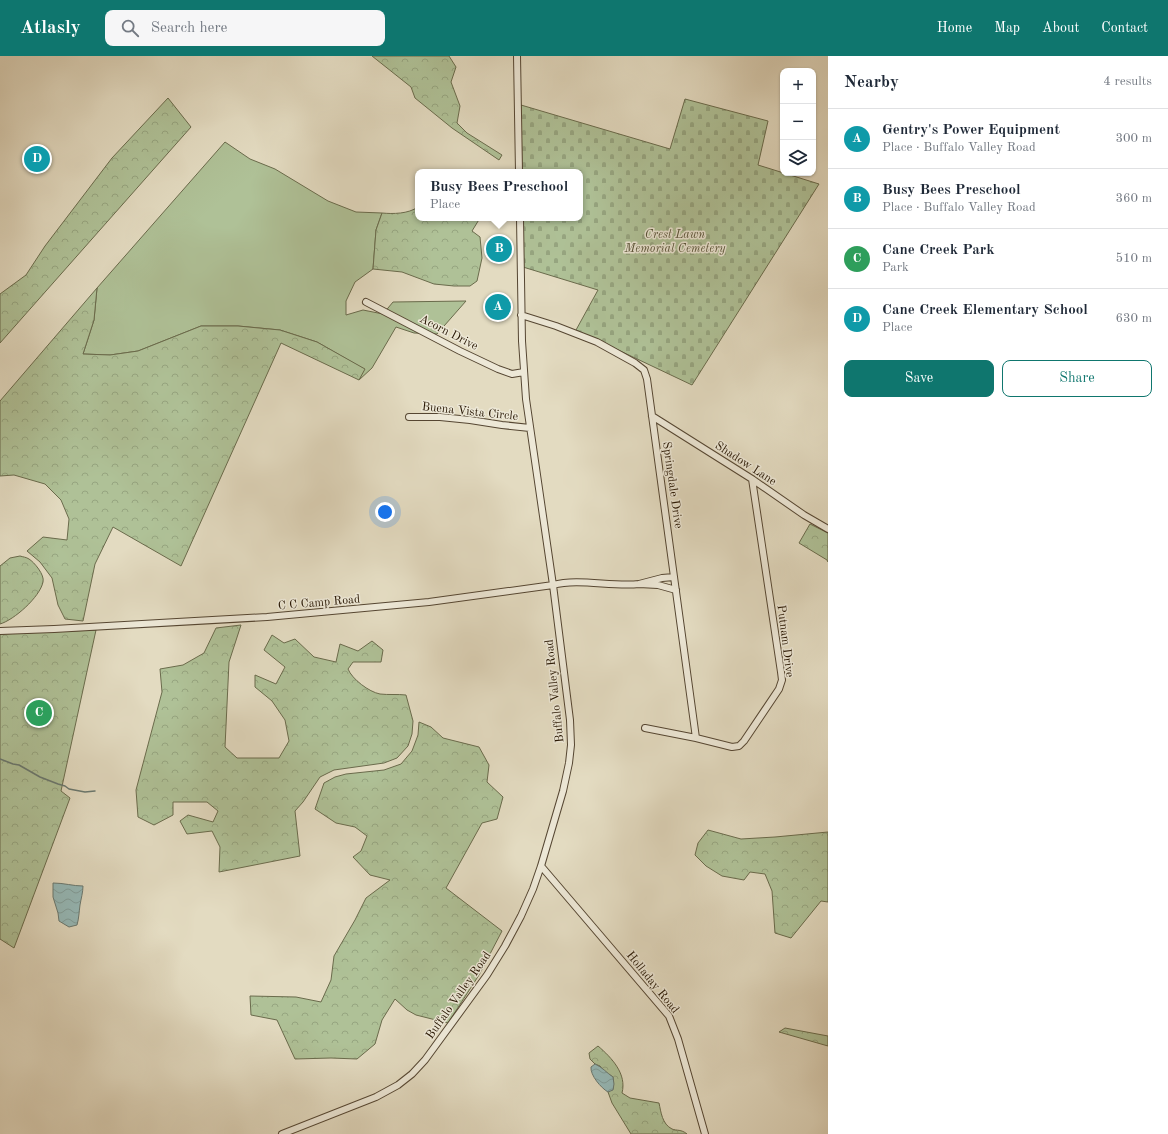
<!DOCTYPE html>
<html lang="en">
<head>
<meta charset="utf-8">
<style>
  body { margin:0; font-family:"Old Standard TT",serif; background:#f6f6f7; color:#1f2937 }
  .controls { position:absolute; right:12px; top:12px; display:grid; overflow:hidden; border-radius:8px; box-shadow:0 1px 3px #0004 }
  .controls button { width:36px; height:36px; display:grid; place-items:center; padding:0; border:0; border-bottom:1px solid #e0e1e3; background:#fff; color:#1f2937; font:20px sans-serif }
  .you { position:absolute; left:385px; top:456px; width:14px; height:14px; margin:-10px; border:3px solid #fff; border-radius:50%; background:#1a73e8; box-shadow:0 0 0 6px #1a73e833 }
  .badge { display:grid; place-items:center; width:26px; height:26px; border-radius:50%; background:#0f766e; color:#fff; font-size:13px; font-weight:700 }
  .pin { position:absolute; translate:-50% -50%; border:2px solid #fff; box-shadow:0 1px 4px #0006 }
  .popup { position:absolute; left:415px; top:113px; width:168px; height:52px; box-sizing:border-box; display:grid; place-content:center; border-radius:8px; background:#fff; filter:drop-shadow(0 1px 3px #0005); font-size:13px; white-space:nowrap; color:#747a83 }
  .popup b { font-size:15px; color:#1f2937 }
  .popup::after { content:''; position:absolute; left:50%; top:100%; margin-left:-8px; border:8px solid transparent; border-top-color:#fff }
  .list { margin:0; padding:0; list-style:none }
  h2 { display:flex; justify-content:space-between; align-items:center; height:52px; margin:0; padding:0 16px; font-size:17px }
  h2 small { font-size:13px; font-weight:400; color:#747a83 }
  .list li { display:grid; grid-template-columns:26px 1fr auto; gap:12px; align-items:center; box-sizing:border-box; height:60px; padding:0 16px; border-top:1px solid #e0e1e3 }
  .list b { display:block; font-size:15px; white-space:nowrap }
  .list p { margin:0; font-size:13px; white-space:nowrap; color:#747a83 }
  .list em { font-size:13px; font-style:normal; color:#747a83 }
  .actions { display:flex; gap:8px; padding:12px 16px }
  .actions a { flex:1; padding:9px 0; border:1px solid #0f766e; border-radius:8px; text-align:center; font-size:14px; color:#0f766e }
  .actions .main { background:#0f766e; color:#fff }
  .icon { flex:none; width:22px; height:22px; fill:none; stroke:currentColor; stroke-width:2; stroke-linecap:round; stroke-linejoin:round }
  .map { position:relative; flex:none; width:828px; height:1078px; overflow:hidden }
  header { display:flex; align-items:center; gap:24px; box-sizing:border-box; height:56px; padding:0 20px; background:#0f766e; color:#fff }
  header strong { font-size:19px }
  nav { display:flex; gap:22px; margin-inline-start:auto; font-size:14px }
  .search { width:280px; height:36px; background:#f6f6f7; display:flex; align-items:center; gap:10px; box-sizing:border-box; padding:0 14px; border-radius:8px; color:#747a83; font-size:15px }
  main { display:flex }
  aside { flex:1; background:#fff }
  .map>svg:first-child { display:block }
  .green { fill:#afc197; stroke:#6a6b4c }
  .forest { fill:url(#forest-crowns); stroke:#6a6b4c }
  .cemetery { fill:url(#cemetery-stones); stroke:#6a6b4c }
  .water { fill:url(#water-waves); stroke:#697870 }
  .lines { fill:none; stroke-linecap:round; stroke-linejoin:round }
  .stream { stroke:#697870; stroke-width:1.5 }
  .street-casing { stroke:#554632; stroke-width:8 }
  .street { stroke:#ede8d7; stroke-width:6 }
  .labels { text-anchor:middle; stroke-width:3; stroke-linejoin:round; paint-order:stroke }
  .park-label { font-size:12px; font-style:italic; fill:#565136; stroke:#ede8d7 }
  .street-label { font-size:12px; fill:#261502; stroke:#ede8d7 }
</style>
</head>
<body>
<header>
<strong>Atlasly</strong>
<div class="search"><svg class="icon" aria-label="search" viewBox="0 0 24 24"><circle cx="10" cy="10" r="6"/><path d="M15 15l6 6"/></svg>Search here</div>
<nav><a>Home</a><a>Map</a><a>About</a><a>Contact</a></nav>
</header>
<main>
<div class="map">
<svg width="828" height="1078" viewBox="0 0 828 1078">
  <defs>
    <pattern id="forest-crowns" width="20" height="18" patternUnits="userSpaceOnUse"><rect width="20" height="18" fill="#afc197"/><path d="M2 6a3 3 0 1 1 6 0M12 15a3 3 0 1 1 6 0" fill="none" stroke="#96a580"/></pattern>
    <pattern id="cemetery-stones" width="16" height="16" patternUnits="userSpaceOnUse"><rect width="16" height="16" fill="#afc197"/><path d="M2 7V4a2 2 0 0 1 4 0v3zM10 15v-3a2 2 0 0 1 4 0v3z" fill="#96a580"/></pattern>
    <pattern id="water-waves" width="16" height="10" patternUnits="userSpaceOnUse"><rect width="16" height="10" fill="#96bab9"/><path d="M0 5q4-4 8 0t8 0" fill="none" stroke="#819f9d"/></pattern>
  </defs>
  <rect width="100%" height="100%" fill="#e3dbc1"/>
  <filter id="stains"><feTurbulence type="fractalNoise" baseFrequency=".005" numOctaves="4"/><feColorMatrix values="0 0 0 0 .2 0 0 0 0 .09 0 0 0 0 .02 0 0 0 .5 -.17"/></filter>
  <radialGradient id="worn" r=".72"><stop offset=".6" stop-color="#630" stop-opacity="0"/><stop offset="1" stop-color="#630" stop-opacity=".3"/></radialGradient>
  <path class="green" d="M225,86l25,17 25,10 53,32 28,11 26,1 -6,17 -3,39 -18,13 -9,19v14l17,-5 20,4 10,-12 73,-1 -29,33 -23,-1 -18,-6 -24,41 -13,12 5,-11 -47,-27 -37,-12 -42,-4h-37l-63,25 -28,4 -27,-1 11,-34 3,-32z"/>
  <path class="forest" d="M372,0h77l7,11 -5,15 9,24 -3,17 10,10 35,22 -3,5 -47,-32 -37,-30 -4,-11z
    M168,42l23,29 -191,216v-49l26,-19 19,-29 67,-88z
    M418,151v11h62l-8,13 8,6 2,21 -5,23 -7,5h-16l-20,-2 -32,-12 -29,-3 3,-39 6,-17c11,1 26,1 36,-6z
    M97,232l-3,32 -11,34 27,1 28,-4 63,-25h37l42,4 37,12 48,27 -6,11 -78,-37 -100,223 -68,-39 -18,37 -12,57 -18,-2 -7,-14 -6,-27 -12,-16 -13,-11 16,-14 24,3 2,-21 -8,-19 -16,-16 -31,-9 -14,1v-75z
    M810,468l18,9v29l-1,-2 -28,-17z
    M20,500c3,1 6,1 9,3 5,3 16,16 14,23 -3,15 -29,38 -43,42v-58l10,-8z
    M241,569l-12,37 -4,85 12,11h42l10,-17 -4,-21 -13,-19 -17,-14v-12l21,9 9,-17 -21,-17 8,-15 12,8 11,-4 19,18 22,5 4,-18 18,7 14,-10 11,9 -2,12h-28l-5,7c4,10 21,23 32,25 8,1 18,0 26,1l7,26 -1,13 -4,12 -11,12 -13,5 -50,7 -14,7 -17,25 -8,9 5,45 -81,16 1,-25 -8,-16 -25,3 -7,-13 8,-6 25,7 5,-11 -11,-9h-34v13l-19,10 -16,-8 -2,-27 26,-98 -2,-23 23,-4 21,-12 12,-25z
    M96,574l-35,161 9,7 -56,150 -14,-9v-305z
    M419,666l12,5 12,11 36,9 10,18 -2,17 16,15 -6,22 -15,4 -36,65 56,43 -23,44 -31,48 -32,-8 -9,-5 -12,-11 -13,21 -7,24 -18,15 -26,-1 -36,1 -18,-39 -26,-5 -1,-19 46,1 25,5 10,-22 3,-24 21,-36 11,-22 24,-18 -20,-5 -17,-18 8,-6 6,-15 -12,-9 -19,-4 -21,-14 9,-26 11,-6 11,-3 38,-4 17,-6 11,-13 6,-16z
    M708,774l33,9 34,-2 53,-5v70l-7,-1 -30,37 -16,-5 -3,-42 -7,-17 -15,-2 -6,8 -22,-4 -16,-10 -11,-11 3,-12z
    M785,972l43,8v10l-49,-14z
    M598,990c14,12 29,28 24,47l8,5 29,5c2,9 3,21 13,26 5,2 9,0 15,5h-56l-19,-31 -4,-11 5,-3v-12l-9,-6 -4,-5 -5,-2 -5,-5 -1,-6z"/>
  <path class="cemetery" d="M685,43l83,22 -10,44 61,19 -127,201 -116,-55 22,-40 -75,-23 -1,-49h58v-46h-58l-1,-67 149,44z"/>
  <path class="water" d="M53,827c11,0 20,3 30,3 0,6 -2,13 -3,19 -1,7 -1,13 -3,20l-8,2 -10,-6 -1,-8 -5,-16z
    M595,1008c7,3 12,9 18,13l1,7 -1,6 -5,2c-7,-4 -18,-17 -17,-25z"/>
  <g class="lines">
    <path class="stream" d="M0,703l13,5 6,1 21,12 18,7 7,2 4,3 16,3 10,-1"/>
    <g class="street-casing">
      <path id="street" d="M517,0l2,116
        M366,246l94,49 38,18 14,5 12,-2
        M521,259l35,11 41,16 38,21 9,7 3,9 49,359
        M652,360l100,63 52,36 24,14
        M409,361h31l30,3 32,5 28,3
        M674,521l-12,1 -23,6 19,1 18,5
        M0,575l54,-2 213,-12 162,-15 124,-17c25,-7 59,2 86,-1
        M645,672l51,10 36,9 7,-1 5,-5 35,-52 3,-9 -1,-8 -29,-193
        M541,810l128,150 9,23 27,95
        M282,1078l94,-37 22,-12 14,-11 13,-14 62,-85 18,-29 16,-30 12,-27 8,-23 22,-75 6,-28 2,-18 -1,-25 -17,-135 -27,-186 -4,-58 -2,-123"/>
    </g>
    <use href="#street" class="street"/>
  </g>
  <g class="labels">
    <g class="park-label">
      <text x="675" y="182">Crest Lawn<tspan x="675" dy="14">Memorial Cemetery</tspan></text>
    </g>
    <g class="street-label">
      <text transform="translate(449 276) rotate(27)" y="4">Acorn Drive</text>
      <text transform="translate(470 355) rotate(6)" y="4">Buena Vista Circle</text>
      <text transform="translate(746 407) rotate(33)" y="4">Shadow Lane</text>
      <text transform="translate(673 429) rotate(82)" y="4">Springdale Drive</text>
      <text transform="translate(319 546) rotate(-5)" y="4">C C Camp Road</text>
      <text transform="translate(786 585) rotate(83)" y="4">Putnam Drive</text>
      <text transform="translate(554 635) rotate(-96)" y="4">Buffalo Valley Road</text>
      <text transform="translate(653 926) rotate(51)" y="4">Holladay Road</text>
      <text transform="translate(458 939) rotate(-55)" y="4">Buffalo Valley Road</text>
    </g>
  </g>
  <rect width="100%" height="100%" filter="url(#stains)"/>
  <rect width="100%" height="100%" fill="url(#worn)"/>
</svg>
<div class="controls">
<button>+</button>
<button>−</button>
<button><svg class="icon" aria-label="layers" viewBox="0 0 24 24"><path d="M12 4l9 5-9 5-9-5zM3 14l9 5 9-5"/></svg></button>
</div>
<div class="you"></div>
<div class="pin badge" style="left:498px;top:251px;background:#0f9aa8">A</div>
<div class="pin badge" style="left:499px;top:193px;background:#0f9aa8">B</div>
<div class="popup"><b>Busy Bees Preschool</b>Place</div>
<div class="pin badge" style="left:39px;top:657px;background:#2e9e5b">C</div>
<div class="pin badge" style="left:37px;top:103px;background:#0f9aa8">D</div>
</div>
<aside>
<h2>Nearby<small>4 results</small></h2>
<ul class="list">
<li><span class="badge" style="background:#0f9aa8">A</span><div><b>Gentry's Power Equipment</b><p>Place · Buffalo Valley Road</p></div><em>300 m</em></li>
<li><span class="badge" style="background:#0f9aa8">B</span><div><b>Busy Bees Preschool</b><p>Place · Buffalo Valley Road</p></div><em>360 m</em></li>
<li><span class="badge" style="background:#2e9e5b">C</span><div><b>Cane Creek Park</b><p>Park</p></div><em>510 m</em></li>
<li><span class="badge" style="background:#0f9aa8">D</span><div><b>Cane Creek Elementary School</b><p>Place</p></div><em>630 m</em></li>
</ul>
<div class="actions"><a class="main">Save</a><a>Share</a></div>
</aside>
</main>
</body>
</html>
